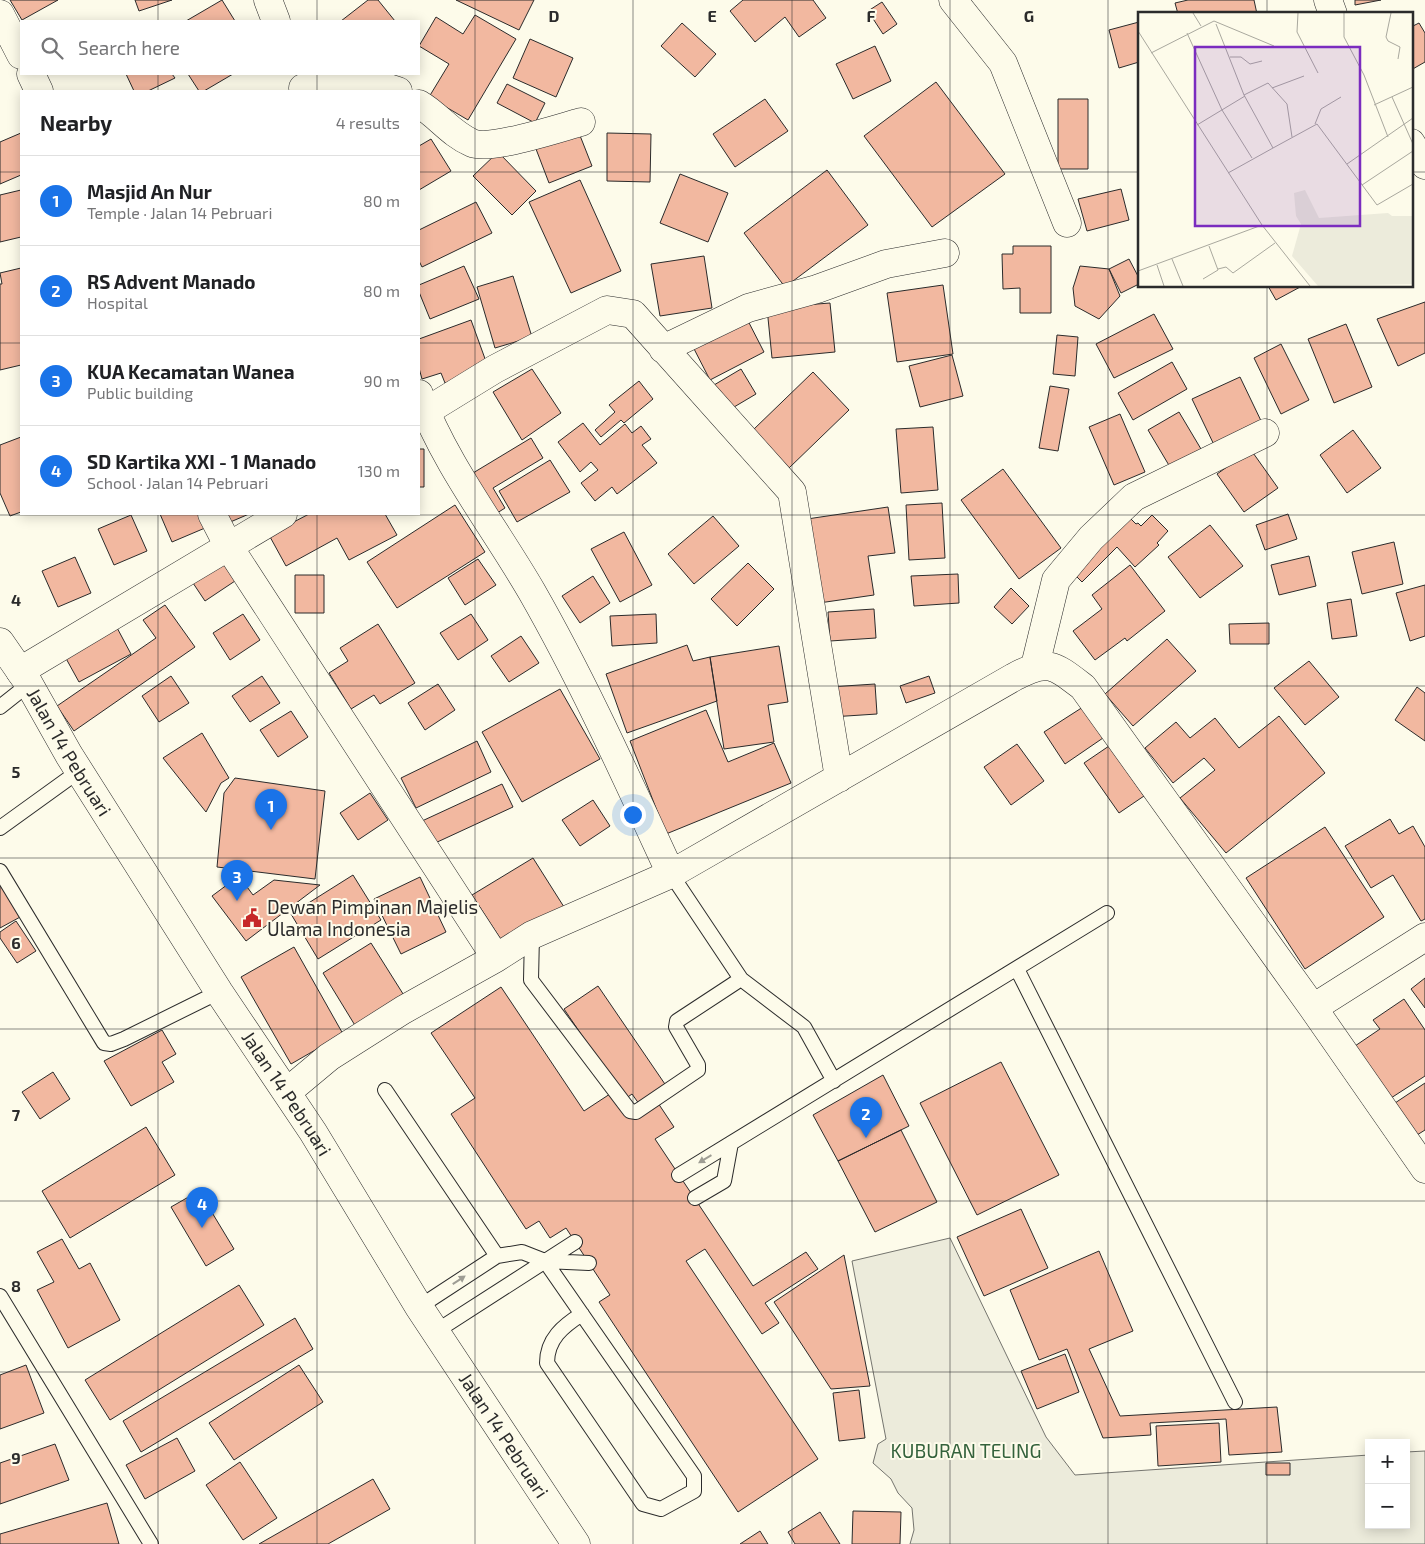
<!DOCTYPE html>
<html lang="en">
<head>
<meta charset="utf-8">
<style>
  body { margin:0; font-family:"Exo 2",sans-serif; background:#f2f2f2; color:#202124 }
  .controls { position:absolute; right:15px; bottom:15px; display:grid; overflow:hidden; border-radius:0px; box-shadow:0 2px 12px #0003 }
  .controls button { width:45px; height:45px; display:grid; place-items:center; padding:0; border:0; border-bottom:1px solid #e0e0e0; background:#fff; color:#202124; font:25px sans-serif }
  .you { position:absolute; left:632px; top:814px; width:18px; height:18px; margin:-12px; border:4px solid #fff; border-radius:50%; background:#1a73e8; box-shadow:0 0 0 8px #1a73e833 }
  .badge { display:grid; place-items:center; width:32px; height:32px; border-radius:50%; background:#1a73e8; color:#fff; font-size:16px; font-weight:700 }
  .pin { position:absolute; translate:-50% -41px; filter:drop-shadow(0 1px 2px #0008) }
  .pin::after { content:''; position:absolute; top:26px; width:18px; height:15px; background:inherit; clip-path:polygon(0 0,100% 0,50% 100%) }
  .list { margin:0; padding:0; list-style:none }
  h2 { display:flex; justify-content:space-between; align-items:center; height:65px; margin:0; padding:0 20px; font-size:21px }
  h2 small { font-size:16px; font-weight:400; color:#757577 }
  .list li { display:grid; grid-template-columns:32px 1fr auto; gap:15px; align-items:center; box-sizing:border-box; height:90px; padding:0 20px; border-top:1px solid #e0e0e0 }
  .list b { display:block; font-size:19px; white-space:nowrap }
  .list p { margin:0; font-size:16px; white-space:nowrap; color:#757577 }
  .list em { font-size:16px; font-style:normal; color:#757577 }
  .icon { flex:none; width:28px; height:28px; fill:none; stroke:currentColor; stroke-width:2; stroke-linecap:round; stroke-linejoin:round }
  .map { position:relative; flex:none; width:1425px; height:1544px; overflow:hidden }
  .search { position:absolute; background:#fff; box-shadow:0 2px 12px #0003; left:20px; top:20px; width:400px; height:55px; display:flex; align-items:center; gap:12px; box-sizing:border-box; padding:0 18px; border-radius:0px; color:#757577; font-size:19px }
  .panel { position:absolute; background:#fff; box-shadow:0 2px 12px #0003; left:20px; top:90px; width:400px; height:425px; border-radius:0px }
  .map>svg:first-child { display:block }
  .green { fill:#ecebdb; stroke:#74746e }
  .building { fill:#f2b8a0; stroke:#2b2b2b }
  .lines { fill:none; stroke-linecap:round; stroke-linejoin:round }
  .service-casing { stroke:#2b2b2b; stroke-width:16 }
  .minor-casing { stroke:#2b2b2b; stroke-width:29 }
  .secondary-casing { stroke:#2b2b2b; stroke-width:29 }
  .service { stroke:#fdfbea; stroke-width:14 }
  .minor { stroke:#fdfbea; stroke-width:28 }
  .secondary { stroke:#fdfbea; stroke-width:28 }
  .oneway { fill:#9e9d94 }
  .grid { fill:none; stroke:#2b2b2b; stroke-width:1; stroke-opacity:0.55 }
  .labels { text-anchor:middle; stroke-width:4; stroke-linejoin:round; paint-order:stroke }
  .street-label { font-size:19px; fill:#2b2b2b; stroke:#fdfbea }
  .poi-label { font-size:19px; fill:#2b2b2b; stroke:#fdfbea; text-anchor:start }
  .park-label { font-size:19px; fill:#34623c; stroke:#fdfbea }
  .inset-road { fill:none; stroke:#a9a89e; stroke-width:1 }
  .view { fill:#7b2cbf; fill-opacity:0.15; stroke:#7b2cbf; stroke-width:2.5 }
  .inset-edge { fill:none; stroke:#2b2b2b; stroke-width:2.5 }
  .grid-label { font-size:16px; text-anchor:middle; font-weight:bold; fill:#2b2b2b; stroke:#fdfbea; stroke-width:4; stroke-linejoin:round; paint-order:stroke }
</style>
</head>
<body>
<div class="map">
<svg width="1425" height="1544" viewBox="0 0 1425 1544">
  <rect width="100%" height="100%" fill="#fdfbea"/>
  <path class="green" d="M950,1238l96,199 29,38 294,-20v70h37v-73l19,-1v93h-515l4,-14 -2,-22 -14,-15 -7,-14 -18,-16 5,-19 8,-5 -34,-178z"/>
  <path class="building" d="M10,0h48l-36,20z
    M135,0h37l-33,11z
    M222,0l13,21h-49z
    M368,0h10l17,21h-54z
    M456,0h78l-15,30z
    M743,0h70l13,18 -27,19 -14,-20 -30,25 -25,-31z
    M1188,0h66l3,14h-79l-3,-11z
    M1355,0h26l-26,5z
    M882,2l15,22 -14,10 -15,-23z
    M475,15l41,24 -48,81 -39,-23 20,-33 -30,-18 17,-29 27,17z
    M1139,22v40l-20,6 -10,-38z
    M682,23l34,31 -21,23 -34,-31z
    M1419,23l6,10v29l-14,8v-43z
    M530,39l43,19 -17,39 -43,-19z
    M875,46l16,35 -38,18 -17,-35z
    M126,74h46l3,4 -27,13h-14z
    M188,74h45l-29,17h-5z
    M936,82l69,92 -73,53 -68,-91z
    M507,84l38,19 -10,20 -38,-20z
    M765,99l23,32 -53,36 -22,-33z
    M1058,99h30v70h-30z
    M21,133v42l-21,9v-42z
    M579,133l13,33 -43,17 -13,-34z
    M607,133l44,1 -1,48 -43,-1z
    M431,139l20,32 -32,19v-44z
    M498,152l38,39 -24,24 -39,-39z
    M827,170l41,55 -83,62 -41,-54z
    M680,174l48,19 -20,49 -48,-19z
    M580,180l41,91 -50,22 -42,-91z
    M1121,189l8,31 -42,11 -9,-32z
    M21,190v47l-21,5v-47z
    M476,202l16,31 -70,34 -3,-6v-31z
    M1013,246h38v67h-31v-25l-17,1 -1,-35h11z
    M704,256l8,52 -52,8 -9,-52z
    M1129,259l10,19v6l-18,9 -12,-24z
    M464,266l15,33 -49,20 -11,-27v-7z
    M1080,266l29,3 11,27 -21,23 -24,-13 -2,-18z
    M21,268v97l-21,5v-86h2l-2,-11z
    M513,276l19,61 -37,11 -18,-61z
    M943,285l10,69 -56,8 -10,-69z
    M1268,286h34l-26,14z
    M1425,302v51l-27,13 -21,-47z
    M830,303l5,49 -63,6 -5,-50z
    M1154,314l19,35 -59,29 -18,-34z
    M745,315l19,37 -54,28 -19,-37z
    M471,320l17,47 -43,16 -4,-10 -19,6 -3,-11v-29z
    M1346,324l26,63 -38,16 -26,-64z
    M1057,335l21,2 -3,39 -22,-2z
    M1281,344l28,56 -28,14 -27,-56z
    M952,355l11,41 -43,11 -11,-41z
    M1172,362l15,27 -54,31 -15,-27z
    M532,369l29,44 -39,27 -29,-48z
    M741,369l15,25 -27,16 -15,-25z
    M813,372l36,38 -60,58 -36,-38z
    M1240,377l24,50 -48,22 -24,-50z
    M639,381l14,18 -29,24 -3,-3 -20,17 -6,-7 20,-18 -6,-7z
    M1050,386l19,3 -11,62 -19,-3z
    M1179,412l22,37 -31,18 -22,-37z
    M1120,414l25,58 -31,13 -25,-58z
    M583,423l17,22 25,-21 7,9 9,-7 10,13 -9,6 15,18 -40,31 -5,-7 -17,14 -14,-18 17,-13 -7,-8 -11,10 -22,-30z
    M933,427l5,63 -37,3 -5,-64z
    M1353,430l28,38 -34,25 -27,-38z
    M21,437v75l-11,4 -10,-23v-48z
    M531,438l12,20 -50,30 12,20 -11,7 -26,-39z
    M419,449h5v38h-5z
    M1251,450l27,38 -34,24 -27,-38z
    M550,460l20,32 -53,30 -18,-31z
    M1003,469l58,79 -42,31 -58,-79z
    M942,503l3,55 -36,2 -3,-55z
    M455,505l30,47 -88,56 -30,-46z
    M888,507l7,46 -27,3 6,39 -55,8 -12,-84z
    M160,514h39l6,14 -33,14z
    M224,514h25l-21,9z
    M309,514h76l12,21 -48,25 -12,-22 -51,28 -17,-31z
    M1126,514l10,10 2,-1 3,3 11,-11 16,16 -11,12 2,2 -24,22 -18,-20 -35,35 -12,-12z
    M1288,514l9,25 -32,11 -9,-25z
    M131,515l16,36 -33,14 -16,-36z
    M713,516l26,30 -45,38 -26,-30z
    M1210,525l33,41 -43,32 -32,-41z
    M624,532l28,53 -32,17 -29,-53z
    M1394,542l9,42 -41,10 -10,-42z
    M217,554l18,27 -30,20 -18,-27z
    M1309,556l7,30 -37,9 -8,-30z
    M75,557l16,36 -33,14 -16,-36z
    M478,559l18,26 -31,20 -17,-27z
    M748,563l26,26 -37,37 -26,-27z
    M1130,565l35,46 -38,30 -2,-3 -30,22 -22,-29 29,-22 -10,-14z
    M958,574l1,29 -45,3 -3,-30z
    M295,575h29v38h-29z
    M593,576l17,27 -30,20 -18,-27z
    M1425,585v51l-15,5 -14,-48z
    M1011,588l18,18 -17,18 -18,-17z
    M1351,599l6,37 -25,3 -5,-36z
    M165,605l30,42 -121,84 -17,-25 99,-68 -13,-18z
    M874,609l2,29 -46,3 -2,-29z
    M243,614l17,26 -30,20 -17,-27z
    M471,614l17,26 -30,20 -18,-27z
    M656,614l1,29 -45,3 -2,-30z
    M1269,623v21h-39l-1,-20z
    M115,624l16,30 -52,28 -16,-29z
    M378,624l37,59 -35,21 -6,-9 -23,14 -22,-36 19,-12 -8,-13z
    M521,636l18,27 -30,19 -18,-26z
    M1167,639l29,32 -63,55 -28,-32z
    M687,645l6,16 17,-4 7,44 -90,32 -21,-59z
    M779,646l9,56 -20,3 6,37 -50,7 -14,-92z
    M1309,661l30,36 -34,28 -31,-37z
    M171,676l18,27 -30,19 -17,-26z
    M262,676l18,27 -30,19 -18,-26z
    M929,676l6,17 -29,10 -6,-17z
    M438,684l17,26 -30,20 -17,-27z
    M875,684l2,30 -46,3 -2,-30z
    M1417,687l8,6v48l-30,-21z
    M560,689l40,70 -78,43 -40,-70z
    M1083,707l20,31 -38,26 -21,-32z
    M706,710l22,52 46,-19 17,40 -125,51 -36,-93z
    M291,711l17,26 -30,20 -18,-27z
    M1279,716l46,57 -99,80 -46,-55 35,-28 -11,-12 -31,25 -28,-35 31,-26 14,16 25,-20 24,30z
    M202,733l27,45 -8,5 -15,29 -43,-54z
    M477,741l14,31 -75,36 -15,-30z
    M1017,744l27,37 -33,24 -27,-38z
    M1109,746l35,50 -25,17 -35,-50z
    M235,778l90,13 -10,88 -98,-12 7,-74z
    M502,784l11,23 -80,37 -11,-23z
    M370,793l18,27 -30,20 -18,-27z
    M593,800l17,26 -30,20 -18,-26z
    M1390,819l9,15 14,-8 12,21v72l-4,2 -28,-46 -22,13 -26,-42z
    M1325,827l59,90 -79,52 -59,-91z
    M533,858l31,49 -60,37 -32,-49z
    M353,875l28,45 -63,39 -27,-45z
    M239,876l14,19 21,-15 46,5 -74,56 -34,-45z
    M420,877l26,55 -45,22 -27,-55z
    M0,881l22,35 -22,12z
    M16,921l20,30 -19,12 -17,-25v-6z
    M371,943l34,54 -49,30 -33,-54z
    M294,947l49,87 -52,30 -50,-87z
    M1425,978v30l-14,-19z
    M598,986l71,104 -27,18 -10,-14 -7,5 -61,-90z
    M501,987l83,124 29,-19 17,24 26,-16 18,27 -19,12 98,147 53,-34 12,17 -53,34 14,20 -17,11 -57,-85 -19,12 132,198 -80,53 -139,-210 11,-7 -44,-67 -16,10 -11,-17 -13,8 -75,-115 24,-16 -44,-65z
    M1404,999l21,31v46l-34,22 -36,-52 25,-17 -7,-9z
    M162,1030l14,24 -14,8 12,20 -43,24 -27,-45z
    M1001,1062l58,113 -82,40 -57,-112z
    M53,1072l17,27 -30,20 -18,-27z
    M883,1075l26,51 -71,35 -25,-46z
    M1425,1083v47l-8,5 -22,-32z
    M146,1127l29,48 -105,63 -28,-47z
    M901,1130l36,72 -62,30 -37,-71z
    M199,1191l35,58 -28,17 -35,-59z
    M1021,1209l27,59 -64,28 -27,-59z
    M62,1239l17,30 11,-6 30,57 -52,28 -31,-58 17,-8 -17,-30z
    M1099,1251l34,80 -44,18 31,67 157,-9 5,45 -53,3 -3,-36 -76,4 1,12 -48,3 -36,-89 -28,11 -29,-70z
    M844,1255l26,131 -39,3 -57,-87z
    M239,1285l25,40 -154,95 -25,-40z
    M295,1318l18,31 -172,103 -18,-31z
    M1065,1354l14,38 -42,17 -16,-38z
    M26,1365l18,48 -44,16v-54z
    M299,1365l24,37 -89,58 -25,-37z
    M859,1390l6,48 -26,3 -6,-48z
    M1219,1423l2,39 -63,4 -2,-40z
    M177,1438l18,33 -50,28 -19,-34z
    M55,1444l14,36 -69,24v-41z
    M240,1462l37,56 -34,22 -37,-55z
    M1266,1463h24v12h-24z
    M373,1479l17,30 -62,35h-69z
    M107,1503l12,41h-119v-10z
    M853,1511l48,1 -1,32h-48z
    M820,1512l20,32h-45l-7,-12z
    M760,1531l8,13h-28z"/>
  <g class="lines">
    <g class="service-casing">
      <path id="service" d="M0,707l29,-23
        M0,828l79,-57
        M0,871l104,172 7,1 13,-5 95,-47
        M532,935l-1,45 99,131 6,1 62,-42v-5l-22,-38 1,-6 64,-42 -70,-105
        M1017,969l218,433
        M741,979l63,48 30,54
        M385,1090l112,166
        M679,1175l428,-262
        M695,1198l29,-17 7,-38
        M545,1261l149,215v15l-33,18 -18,-5 -96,-141c0,-24 16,-37 35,-49
        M0,1296l151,248
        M419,1307l78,-51 25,-4 23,9 44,2
        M435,1332l140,-90"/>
    </g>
    <g class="minor-casing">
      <path id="minor" d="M268,0l8,21
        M953,0l50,63 64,160
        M1328,0l5,14
        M0,14l21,41
        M31,74l8,17
        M303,88l70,-5 25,8
        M419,104c19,11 32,30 53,39 18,8 87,-15 109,-21
        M1411,143l14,22
        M663,349l85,-41 69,-19 69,-25 59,-11
        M419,394c25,69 76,134 113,198 52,91 95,187 139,282l343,-197c34,-18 39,-13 69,10l230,321 112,161
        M425,412l70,-43 112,-59 26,4 159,178 47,286
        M212,514l17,33 267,411
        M1035,666l21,-86 35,-42 43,-41 131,-64
        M20,671l263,-157
        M1313,1008l112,-71
        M287,1092l42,-35 74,-47 93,-52 36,-23 139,-61"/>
    </g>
    <g class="secondary-casing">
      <g id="secondary">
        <path id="s1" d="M0,642l29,42 40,71 150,237 94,140 106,175 157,237"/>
      </g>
    </g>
    <use href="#service" class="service"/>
    <use href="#minor" class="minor"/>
    <use href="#secondary" class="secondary"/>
  </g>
  <defs><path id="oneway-solid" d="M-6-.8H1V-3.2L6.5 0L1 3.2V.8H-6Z" transform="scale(1.25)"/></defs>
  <g class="oneway">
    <use href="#oneway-solid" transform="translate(705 1159) rotate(149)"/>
    <use href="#oneway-solid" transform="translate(459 1280) rotate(-33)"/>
  </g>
  <path class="grid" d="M158,0v21M317,0v21M475,0v1544M633,0v1544M792,0v1544M950,0v1544M1108,0v1544M1267,0v14M158,74v17M317,74v17M0,172h21M419,172h720M1411,172h14M1267,286v1258M0,343h21M419,343h1006M158,514v1030M317,514v1030M0,515h1425M0,686h1425M0,858h1425M0,1029h1425M0,1201h1425M0,1372h1425"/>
  <defs>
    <g id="civic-bare" transform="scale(1.5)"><path d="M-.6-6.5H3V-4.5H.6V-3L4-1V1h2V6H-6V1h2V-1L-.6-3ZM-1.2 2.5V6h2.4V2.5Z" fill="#c62828" stroke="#fdfbea" stroke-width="2.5" paint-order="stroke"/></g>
  </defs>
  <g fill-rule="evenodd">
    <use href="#civic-bare" x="252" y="918"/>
  </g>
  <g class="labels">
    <g class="street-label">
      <text dy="7" stroke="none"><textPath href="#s1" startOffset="130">Jalan 14 Pebruari</textPath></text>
      <text dy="7" stroke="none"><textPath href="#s1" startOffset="535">Jalan 14 Pebruari</textPath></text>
      <text dy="7" stroke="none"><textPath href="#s1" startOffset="940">Jalan 14 Pebruari</textPath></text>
    </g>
    <g class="poi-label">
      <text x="267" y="914">Dewan Pimpinan Majelis<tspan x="267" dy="22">Ulama Indonesia</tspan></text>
    </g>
    <g class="park-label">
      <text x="966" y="1458">KUBURAN TELING</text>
    </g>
  </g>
  <g transform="translate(1138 12)">
    <rect width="275" height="275" fill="#fdfbea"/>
    <path d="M167,178l14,28 69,-5 4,3h21v68l-95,2 -26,-30 9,-32 -5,-8 -2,-23z" fill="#ecebdb"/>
    <path class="inset-road" d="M55,1l8,13M160,1l-1,19 21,41M206,1v24l20,38 24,62M253,1l-5,24 2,4 12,6 -2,12M78,12l28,71 29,53 44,-24 60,81 36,-21M0,19l124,194 48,61M49,21l35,77 30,48M13,41l63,-32 60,25M92,45h11l9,7 12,-3M134,76l32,-12M106,83l24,-12 19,21 5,33M254,85l21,47M236,93l39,-18M177,112l6,-15 20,-12M59,113l48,-29M209,152l66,-46M90,161l45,-25M224,173l51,-34M34,247l11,27M19,253l7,21M80,257l8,-2 7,6 42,-30M0,259l124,-46M65,267l15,-9 -9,-24"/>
    <path class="view" d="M57,35h165v179h-165z"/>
    <rect width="275" height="275" class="inset-edge"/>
  </g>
  <g class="grid-label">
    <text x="554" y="22">D</text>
    <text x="712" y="22">E</text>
    <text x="871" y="22">F</text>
    <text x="1029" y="22">G</text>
    <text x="16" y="606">4</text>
    <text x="16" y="778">5</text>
    <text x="16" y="949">6</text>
    <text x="16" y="1121">7</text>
    <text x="16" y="1292">8</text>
    <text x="16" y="1464">9</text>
  </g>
</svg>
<div class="controls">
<button>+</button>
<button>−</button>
</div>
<div class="you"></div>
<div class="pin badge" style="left:271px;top:830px">1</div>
<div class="pin badge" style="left:866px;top:1138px">2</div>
<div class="pin badge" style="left:237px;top:901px">3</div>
<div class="pin badge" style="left:202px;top:1228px">4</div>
<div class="search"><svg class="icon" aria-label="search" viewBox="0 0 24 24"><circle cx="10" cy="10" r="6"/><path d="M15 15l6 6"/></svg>Search here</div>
<section class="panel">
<h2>Nearby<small>4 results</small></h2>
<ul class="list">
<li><span class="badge">1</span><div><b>Masjid An Nur</b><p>Temple · Jalan 14 Pebruari</p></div><em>80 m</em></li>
<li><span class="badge">2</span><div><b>RS Advent Manado</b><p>Hospital</p></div><em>80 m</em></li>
<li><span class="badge">3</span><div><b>KUA Kecamatan Wanea</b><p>Public building</p></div><em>90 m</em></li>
<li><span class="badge">4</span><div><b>SD Kartika XXI - 1 Manado</b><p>School · Jalan 14 Pebruari</p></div><em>130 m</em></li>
</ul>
</section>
</div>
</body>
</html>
